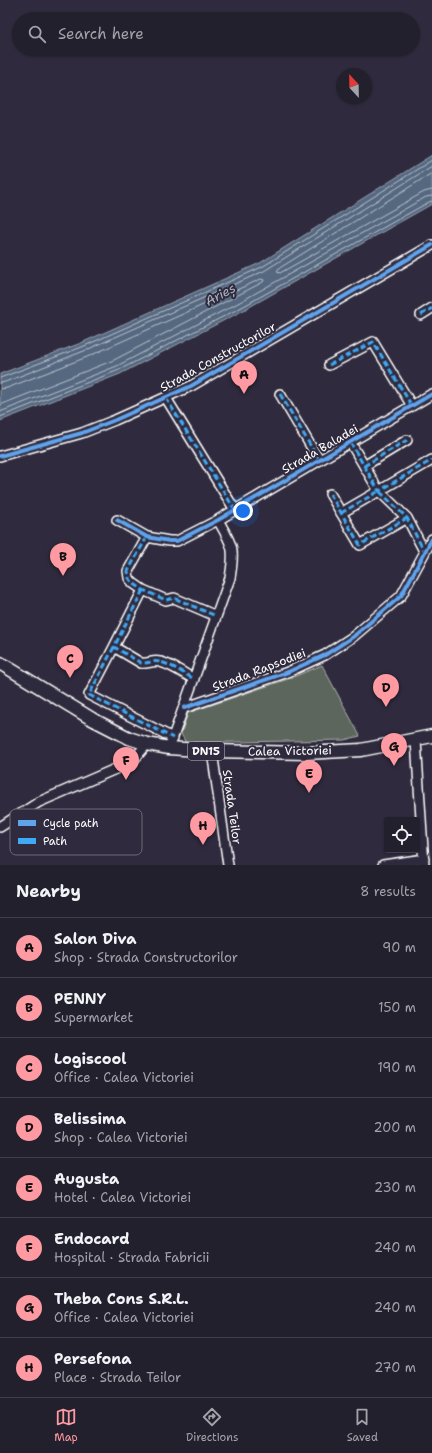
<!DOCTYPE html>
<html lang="en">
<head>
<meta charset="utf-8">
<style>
  body { margin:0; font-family:"Shantell Sans",sans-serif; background:#2f2d3a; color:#f1f3f6 }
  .controls { position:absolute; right:12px; bottom:12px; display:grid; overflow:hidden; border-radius:4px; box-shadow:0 1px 3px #0004 }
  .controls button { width:36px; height:36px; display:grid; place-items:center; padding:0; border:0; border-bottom:1px solid #403e4a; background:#23202e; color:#f1f3f6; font:20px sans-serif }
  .compass { position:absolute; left:336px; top:68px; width:36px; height:36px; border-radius:50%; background:#23202e; box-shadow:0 1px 3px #0004; rotate:338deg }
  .you { position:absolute; left:243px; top:511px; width:14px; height:14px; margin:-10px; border:3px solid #fff; border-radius:50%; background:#1a73e8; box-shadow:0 0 0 6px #1a73e833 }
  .badge { display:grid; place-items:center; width:26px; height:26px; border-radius:50%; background:#ff9aa2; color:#111; font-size:13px; font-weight:700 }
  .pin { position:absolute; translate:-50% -33px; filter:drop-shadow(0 1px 2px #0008) }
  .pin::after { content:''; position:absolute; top:21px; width:14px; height:12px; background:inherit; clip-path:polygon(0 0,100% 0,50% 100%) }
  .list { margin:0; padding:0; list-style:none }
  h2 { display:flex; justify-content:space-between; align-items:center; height:52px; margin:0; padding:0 16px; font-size:17px }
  h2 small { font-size:13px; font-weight:400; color:#a3a3aa }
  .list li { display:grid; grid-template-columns:26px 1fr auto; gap:12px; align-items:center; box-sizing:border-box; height:60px; padding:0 16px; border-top:1px solid #403e4a }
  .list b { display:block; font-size:15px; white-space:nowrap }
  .list p { margin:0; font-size:13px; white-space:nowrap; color:#a3a3aa }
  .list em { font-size:13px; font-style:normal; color:#a3a3aa }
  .icon { flex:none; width:22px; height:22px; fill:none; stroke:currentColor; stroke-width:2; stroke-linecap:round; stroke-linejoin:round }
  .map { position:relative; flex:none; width:432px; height:865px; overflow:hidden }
  .search { position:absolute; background:#23202e; box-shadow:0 1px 3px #0004; left:12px; right:12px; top:12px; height:44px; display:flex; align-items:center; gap:10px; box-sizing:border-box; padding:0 14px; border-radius:22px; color:#a3a3aa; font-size:15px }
  .sheet { height:532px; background:#23202e }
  nav { display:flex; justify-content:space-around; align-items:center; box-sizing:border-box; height:56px; border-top:1px solid #403e4a; background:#23202e; font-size:11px; color:#a3a3aa }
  nav a { display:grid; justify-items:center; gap:2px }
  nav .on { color:#ff9aa2 }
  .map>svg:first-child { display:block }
  .green { fill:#5b665b; stroke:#adb2ad }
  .water { fill:#546880; stroke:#98a4b3 }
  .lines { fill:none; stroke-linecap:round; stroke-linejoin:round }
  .shore { stroke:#bbc3cc; stroke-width:1 }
  .minor-casing { stroke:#fff; stroke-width:12 }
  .major-casing { stroke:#fff; stroke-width:15 }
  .minor { stroke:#2f2a3d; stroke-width:9 }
  .major { stroke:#2f2a3d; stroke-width:12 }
  .quiet { stroke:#3fa9f5; stroke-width:3; stroke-dasharray:6 3; stroke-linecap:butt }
  .cycleway-casing { stroke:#2f2a3d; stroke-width:6 }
  .cycleway { stroke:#60a3ed; stroke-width:4 }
  .labels { text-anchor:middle; stroke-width:4; stroke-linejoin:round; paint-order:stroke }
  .shield { fill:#2f2a3d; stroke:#c1bfc5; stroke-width:1 }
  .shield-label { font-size:11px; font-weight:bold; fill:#fff }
  .street-label { font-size:12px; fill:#fff; stroke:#2f2a3d }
  .water-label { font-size:13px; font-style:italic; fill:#aab4c0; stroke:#2f2a3d }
  .key { fill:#2f2a3d; stroke:#6d6a77; stroke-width:1 }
  .key-label { font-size:11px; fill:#fff }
</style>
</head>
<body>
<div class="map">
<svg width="432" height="865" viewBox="0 0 432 865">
  <rect width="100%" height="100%" fill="#2f2a3d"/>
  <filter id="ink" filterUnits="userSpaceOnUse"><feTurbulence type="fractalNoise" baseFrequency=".025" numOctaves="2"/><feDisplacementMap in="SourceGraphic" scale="8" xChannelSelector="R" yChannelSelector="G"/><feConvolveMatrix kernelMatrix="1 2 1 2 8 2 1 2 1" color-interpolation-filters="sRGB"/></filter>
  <g filter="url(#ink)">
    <path class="green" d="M322,665l38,71 -16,4 -158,3 -5,-9 7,-21 103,-35z"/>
    <path class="water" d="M432,155v49l-188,106 -124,64 -120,47v-47l81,-31 179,-80z"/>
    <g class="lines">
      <path class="shore" d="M432,173l-154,96 -1,3 3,1 144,-81 8,-2
        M0,378l82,-31 180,-80 170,-107
        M0,383l5,-1 79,-31 180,-80 168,-105
        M0,389l7,-1 80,-31 174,-78 3,1 -1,2 -149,78 -114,45
        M0,412l117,-46 123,-64 186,-105 6,-1
        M0,417l119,-47 123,-63 187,-105 3,-1"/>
      <g class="minor-casing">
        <path id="minor" d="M421,315l11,-7
          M329,365l44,-23 39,64
          M280,394l39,66
          M166,398l69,112
          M350,442l29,49 53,-31
          M0,456l82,-23 33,-13 76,-34 241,-141
          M364,466l43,-26
          M330,494l30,51 47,-27
          M341,513l38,-22 28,27 17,33
          M117,520l30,17 22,4h8l41,-21 214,-126
          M147,537l-19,34 1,7 4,5 10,7 23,10 8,-2 42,18
          M143,590l-29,57 27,16c7,1 12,-3 19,-1 10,2 25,12 34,17
          M114,647l-25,48 84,43
          M184,708l104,-36 37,-17 29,-19 47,-40 31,-57
          M416,740l8,125
          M169,748l61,-170c5,-30 3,-32 -12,-58
          M212,751l16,114
          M0,827l39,-25 81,-35 16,-10 11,-13
          M383,865l41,-6"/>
      </g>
      <g class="major-casing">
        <path id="major" d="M0,663l92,56 37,19 18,6 22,4 43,3 94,2 55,-3 71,-14"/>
      </g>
      <use href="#minor" class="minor"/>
      <use href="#major" class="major"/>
      <path class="quiet" d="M421,315l11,-7
        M329,365l44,-23 39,64
        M280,394l39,66
        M166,398l69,112
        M350,442l29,49 53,-31
        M364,466l43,-26
        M330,494l30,51 47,-27
        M341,513l38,-22 28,27 17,33
        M147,537l-19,34 1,7 4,5 10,7 23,10 8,-2 42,18
        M143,590l-29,57 27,16c7,1 12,-3 19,-1 10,2 25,12 34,17
        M114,647l-25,48 84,43"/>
      <g class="cycleway-casing">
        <path id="cycleway" d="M0,456l82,-23 33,-13 76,-34 241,-141
          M117,520l30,17 22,4h8l41,-21 214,-126
          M184,708l104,-36 37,-17 29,-19 47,-40 31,-57"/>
      </g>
      <use href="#cycleway" class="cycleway"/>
    </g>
  </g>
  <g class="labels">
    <rect class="shield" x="188" y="742" width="36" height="18" rx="3"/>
    <g class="shield-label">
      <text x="206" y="755">DN15</text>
    </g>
    <g class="street-label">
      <text transform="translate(218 357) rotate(-29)" y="4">Strada Constructorilor</text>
      <text transform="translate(320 449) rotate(-30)" y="4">Strada Baladei</text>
      <text transform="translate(259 670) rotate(-21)" y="4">Strada Rapsodiei</text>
      <text transform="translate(290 751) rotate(-1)" y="4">Calea Victoriei</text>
      <text transform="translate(232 807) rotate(82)" y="4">Strada Teilor</text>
    </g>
    <g class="water-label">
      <text transform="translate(220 294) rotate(-29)" y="5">Arieș</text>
    </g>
  </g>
  <rect x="10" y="809" width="132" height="46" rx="6" class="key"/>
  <rect x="18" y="820" width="18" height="6" fill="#60a3ed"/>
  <rect x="18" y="838" width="18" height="6" fill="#3fa9f5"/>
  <g class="key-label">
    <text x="43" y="827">Cycle path</text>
    <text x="43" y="845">Path</text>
  </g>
</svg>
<div class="controls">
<button><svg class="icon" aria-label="locate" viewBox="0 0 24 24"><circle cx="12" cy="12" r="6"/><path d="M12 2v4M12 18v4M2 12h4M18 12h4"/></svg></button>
</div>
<svg class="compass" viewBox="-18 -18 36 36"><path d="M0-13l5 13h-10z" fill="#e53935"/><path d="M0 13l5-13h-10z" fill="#a3a3aa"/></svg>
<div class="you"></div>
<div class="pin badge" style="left:244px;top:394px">A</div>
<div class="pin badge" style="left:63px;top:576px">B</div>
<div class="pin badge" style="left:70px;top:678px">C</div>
<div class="pin badge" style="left:386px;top:707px">D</div>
<div class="pin badge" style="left:309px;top:793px">E</div>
<div class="pin badge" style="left:126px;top:780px">F</div>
<div class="pin badge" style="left:394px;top:766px">G</div>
<div class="pin badge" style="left:203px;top:845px">H</div>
<div class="search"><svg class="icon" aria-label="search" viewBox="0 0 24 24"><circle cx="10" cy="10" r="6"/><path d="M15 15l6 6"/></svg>Search here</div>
</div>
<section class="sheet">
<h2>Nearby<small>8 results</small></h2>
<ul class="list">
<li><span class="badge">A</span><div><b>Salon Diva</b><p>Shop · Strada Constructorilor</p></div><em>90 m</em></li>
<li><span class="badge">B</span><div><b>PENNY</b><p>Supermarket</p></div><em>150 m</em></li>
<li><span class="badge">C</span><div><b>Logiscool</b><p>Office · Calea Victoriei</p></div><em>190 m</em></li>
<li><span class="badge">D</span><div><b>Belissima</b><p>Shop · Calea Victoriei</p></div><em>200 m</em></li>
<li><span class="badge">E</span><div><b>Augusta</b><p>Hotel · Calea Victoriei</p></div><em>230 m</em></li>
<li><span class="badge">F</span><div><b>Endocard</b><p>Hospital · Strada Fabricii</p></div><em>240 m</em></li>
<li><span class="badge">G</span><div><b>Theba Cons S.R.L.</b><p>Office · Calea Victoriei</p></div><em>240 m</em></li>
<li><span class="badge">H</span><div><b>Persefona</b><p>Place · Strada Teilor</p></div><em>270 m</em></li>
</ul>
</section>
<nav>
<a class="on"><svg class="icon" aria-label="map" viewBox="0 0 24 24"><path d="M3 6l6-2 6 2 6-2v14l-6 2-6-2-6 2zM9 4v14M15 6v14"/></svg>Map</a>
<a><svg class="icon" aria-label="directions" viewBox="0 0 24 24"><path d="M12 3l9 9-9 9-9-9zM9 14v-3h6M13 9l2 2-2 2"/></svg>Directions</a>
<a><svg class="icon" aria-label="saved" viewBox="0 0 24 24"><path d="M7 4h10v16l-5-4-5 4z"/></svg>Saved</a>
</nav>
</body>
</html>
